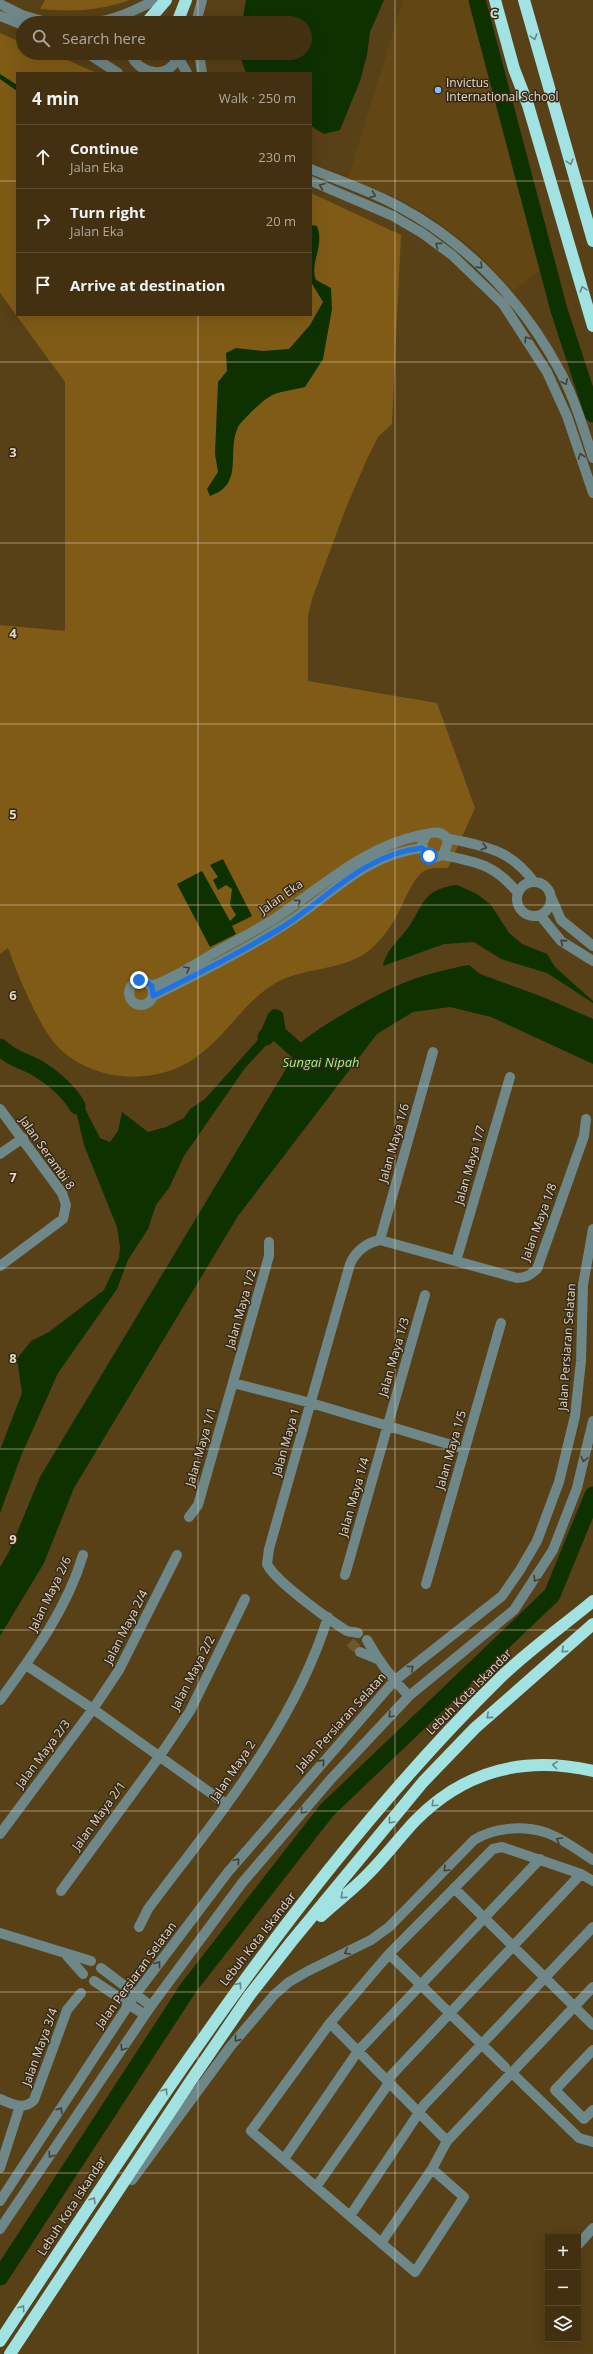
<!DOCTYPE html>
<html lang="en">
<head>
<meta charset="utf-8">
<style>
  body { margin:0; font-family:"Open Sans",sans-serif; background:#49381a; color:#f1f3f6 }
  .controls { position:absolute; right:12px; bottom:12px; display:grid; overflow:hidden; border-radius:0px; box-shadow:0 4px 16px #0002 }
  .controls button { width:36px; height:36px; display:grid; place-items:center; padding:0; border:0; border-bottom:1px solid #5a4b31; background:#423011; color:#f1f3f6; font:20px sans-serif }
  .stop { position:absolute; width:12px; height:12px; margin:-9px; border:3px solid #1a73e8; border-radius:50%; background:#fff }
  .stop.end { background:#1a73e8; border-color:#fff; box-shadow:0 1px 4px #0008 }
  .list { margin:0; padding:0; list-style:none }
  h2 { display:flex; justify-content:space-between; align-items:center; height:52px; margin:0; padding:0 16px; font-size:17px }
  h2 small { font-size:13px; font-weight:400; color:#aea99f }
  .list li { display:grid; grid-template-columns:26px 1fr auto; gap:12px; align-items:center; box-sizing:border-box; height:64px; padding:0 16px; border-top:1px solid #5a4b31 }
  .list b { display:block; font-size:15px; white-space:nowrap }
  .list p { margin:0; font-size:13px; white-space:nowrap; color:#aea99f }
  .list em { font-size:13px; font-style:normal; color:#aea99f }
  .icon { flex:none; width:22px; height:22px; fill:none; stroke:currentColor; stroke-width:2; stroke-linecap:round; stroke-linejoin:round }
  .map { position:relative; flex:none; width:593px; height:2354px; overflow:hidden }
  .search { position:absolute; background:#423011; box-shadow:0 4px 16px #0002; left:16px; top:16px; width:296px; height:44px; display:flex; align-items:center; gap:10px; box-sizing:border-box; padding:0 14px; border-radius:22px; color:#aea99f; font-size:15px }
  .panel { position:absolute; background:#423011; box-shadow:0 4px 16px #0002; left:16px; top:72px; width:296px; height:244px; border-radius:0px }
  .map>svg:first-child { display:block }
  .built { fill:#624614 }
  .green { fill:#7f5b16 }
  .water { fill:#0e3100 }
  .lines { fill:none; stroke-linecap:round; stroke-linejoin:round }
  .river { stroke:#0e3100; stroke-width:17 }
  .minor-tunnel { stroke:#6d5731; stroke-width:10; stroke-dasharray:10 5; stroke-linecap:butt }
  .minor { stroke:#6e8788; stroke-width:10 }
  .highway { stroke:#a1e2e3; stroke-width:12 }
  .oneway { stroke:#6a867e }
  .oneway2 { stroke:#424034 }
  .route { stroke:#1a73e8; stroke-width:5 }
  .grid { fill:none; stroke:#e5d7c2; stroke-width:1; stroke-opacity:0.55 }
  .poi-dot { fill:#8cb9fc; stroke:#342918; stroke-width:1.5 }
  .labels { text-anchor:middle; stroke-width:3; stroke-linejoin:round; paint-order:stroke }
  .poi-label { font-size:12px; fill:#e5d7c2; stroke:#342918; text-anchor:start }
  .street-label { font-size:12px; fill:#e5d7c2; stroke:#342918 }
  .water-label { font-size:13px; font-style:italic; fill:#9ef57e; stroke:#342918 }
  .grid-label { font-size:13px; text-anchor:middle; font-weight:bold; fill:#e5d7c2; stroke:#342918; stroke-width:3; stroke-linejoin:round; paint-order:stroke }
</style>
</head>
<body>
<div class="map">
<svg width="593" height="2354" viewBox="0 0 593 2354">
  <rect width="100%" height="100%" fill="#584017"/>
  <path class="built" d="M403,0h74l70,265 -34,26 -38,-41 -47,-35 -35,-19 -45,-18z"/>
  <path class="green" d="M45,0h85c-31,11 -58,12 -90,9z
    M0,33l23,10v10h28l46,20h-80v242h294v-122l90,42 -9,189 -14,13 -11,22 -21,49 -34,91 -4,17v65l129,22 38,105 -27,60c-9,0 -16,-1 -24,3 -13,9 -20,33 -28,46 -7,12 -14,22 -24,31 -26,24 -69,18 -98,36 -31,19 -49,54 -79,74 -40,28 -100,24 -135,-9 -21,-20 -42,-74 -52,-101l-8,6v-329l65,6v-249l-65,-89z"/>
  <path class="water" d="M246,0h138l-14,32 -3,23 -7,26 -20,49 -16,4 -13,-8v-53h-65l-7,-20h66v-30h-63z
    M0,74l17,11v6l-17,-12z
    M311,225l6,1c8,21 -8,37 -1,54l15,8 1,21 -9,50 -18,28c-11,3 -27,4 -36,10 -6,3 -29,25 -31,30 -12,27 7,57 -28,69l-3,-7 11,-17 -3,-18 3,-72 9,-11 -1,-18 10,-5 27,3 26,-2 21,-24 13,-23 -12,-20z
    M223,859l29,57 -20,10 4,8 -26,13 -33,-63 25,-13 28,50 6,-6 -6,-10 2,-16 -6,-4 -8,5 -5,-10 5,-3 -8,-12z
    M457,885l20,9 14,11 18,28 13,11 25,10 8,13 38,34v2l-46,-30 -46,-14 -27,-17 -30,2 -61,22c4,-18 17,-26 27,-41 15,-23 14,-36 47,-40z
    M469,965l11,9 63,23 50,22v45l-102,-47 -41,-10 -37,5 -36,22 -139,182 -164,272 -30,75 -44,73v-69l9,-15 31,-75 252,-418c1,-4 2,-8 4,-11 11,-16 85,-56 105,-64 22,-9 45,-15 68,-19z
    M273,1009l6,1 4,3 3,19 -7,8 -7,-1 -27,29 -61,88 -15,32 -13,17 -8,24 -20,31 -11,29 -59,84 -37,83 -21,57v-63l22,-57 -5,-34 14,-18 18,-9 55,-42 15,-32 1,-11 -3,-20 -33,-82 -7,-30 -14,-26 16,8 21,41 10,4 8,-11 4,-19 26,20 18,-5 18,-9 6,-9 15,-10 52,-58 11,-27z"/>
  <g class="lines">
    <path class="river" d="M477,0l82,310 34,104
      M266,1037l7,-8 39,35
      M0,1047c12,12 23,13 37,21 14,8 33,24 40,38
      M0,2277l189,-290 138,-177 225,-215 41,-100"/>
    <path class="minor-tunnel" d="M350,1642l10,10"/>
    <path class="minor" d="M0,4l22,11 27,8
      M0,16l23,9
      M89,23c24,-2 45,-12 66,-23
      M146,23l11,-2 6,2
      M196,23l6,-23
      M87,53l31,20
      M130,53c9,23 42,28 49,0
      M199,53l3,20
      M178,57l9,16
      M311,169c29,12 59,22 87,37 70,37 126,97 163,167 14,27 23,57 32,85
      M311,181l82,35 29,17 30,22 51,49 44,68 20,44 26,77
      M447,838c38,9 62,10 87,44
      M443,855c36,8 51,9 75,38
      M517 899a17 17 0 1 1 34 0a17 17 0 1 1-34 0Z
      M552,899l9,21 32,26
      M540,915l21,26 32,20
      M129 993a12 12 0 1 1 24 0a12 12 0 1 1-24 0Z
      M151,986c24,-8 44,-22 65,-34 19,-11 39,-21 58,-33 47,-31 89,-72 147,-84 11,-2 22,-7 27,7l-5,13 -10,3 -8,-5 -3,-10 5,-9
      M153,996c43,-21 87,-43 128,-69 48,-29 81,-72 141,-79
      M0,1109l62,84 4,12 -3,14 -63,47
      M0,1154l23,-16
      M380,1240l53,-188
      M456,1261l54,-184
      M233,1383l78,20 154,46
      M189,1517l9,-12 71,-249v-14
      M345,1575l80,-280
      M426,1584l75,-261
      M358,1633c-3,-1 -8,-1 -11,-2 -18,-11 -72,-50 -80,-67l2,-15 81,-285c6,-13 16,-21 30,-24l137,38c9,0 13,-3 20,-9l47,-133 2,-17
      M367,1640c12,22 25,39 42,56
      M360,1652l17,7
      M26,1665l67,44 133,95
      M0,1700c33,-45 67,-91 83,-145
      M0,1834l93,-125 26,-39 58,-115
      M454,1888l139,137
      M61,1891l98,-134 31,-46 55,-112
      M139,1927l9,-18c68,-91 146,-182 180,-292
      M0,1933l91,28
      M389,1954l116,113
      M67,1956l16,18
      M101,1968l50,38
      M94,1981l51,34
      M330,2023l59,-69 104,-105 9,-2 79,27 12,7
      M593,2050l-38,40 29,29 9,-9
      M512,2073l67,65 14,4
      M387,2080l194,-206
      M0,2099c13,5 23,12 34,1l33,-90 14,-17
      M447,2141l-117,-118 -79,108 164,141 49,-75 -32,-28 15,-28 146,-154
      M284,2159l74,-108 182,-192
      M0,2168l20,-62
      M132,2180l98,-133 44,-52 15,-13 19,-11 63,-31 18,-13 85,-87c19,-12 48,-15 70,-8 15,4 35,19 49,28
      M316,2187l73,-104
      M0,2201l135,-206 93,-123 166,-191 108,-85 18,-26 17,-29 22,-59 16,-66 6,-55 2,-76 10,-56
      M350,2216l74,-111 169,-178
      M0,2229l151,-223 91,-123 89,-104 78,-83 105,-86 39,-60 24,-62 16,-67
      M381,2243l51,-74
      M578,2245l15,-17"/>
    <path class="highway" d="M495,0l19,69 14,36 65,221
      M524,0l69,241
      M147,22l19,-22
      M177,23l9,-23
      M321,1916c14,-13 30,-25 43,-38 19,-18 34,-39 51,-57 50,-51 109,-66 178,-50
      M0,2341c153,-231 302,-468 501,-664 28,-27 62,-51 92,-76
      M10,2354l180,-272 59,-86 43,-55 131,-159 52,-54 118,-104"/>
  </g>
  <defs><path id="oneway-chevron" d="M-2-3.5L2.5 0L-2 3.5" fill="none" stroke-width="1.6" stroke-linecap="round" stroke-linejoin="round"/></defs>
  <g class="oneway">
    <use href="#oneway-chevron" transform="translate(534 37) rotate(74)"/>
    <use href="#oneway-chevron" transform="translate(570 162) rotate(74)"/>
    <use href="#oneway-chevron" transform="translate(583 289) rotate(-106)"/>
    <use href="#oneway-chevron" transform="translate(564 1650) rotate(139)"/>
    <use href="#oneway-chevron" transform="translate(489 1716) rotate(139)"/>
    <use href="#oneway-chevron" transform="translate(555 1765) rotate(-175)"/>
    <use href="#oneway-chevron" transform="translate(434 1804) rotate(137)"/>
    <use href="#oneway-chevron" transform="translate(391 1821) rotate(129)"/>
    <use href="#oneway-chevron" transform="translate(343 1896) rotate(139)"/>
    <use href="#oneway-chevron" transform="translate(239 1985) rotate(-52)"/>
    <use href="#oneway-chevron" transform="translate(165 2091) rotate(-57)"/>
    <use href="#oneway-chevron" transform="translate(93 2200) rotate(-57)"/>
    <use href="#oneway-chevron" transform="translate(22 2308) rotate(-56)"/>
  </g>
  <g class="oneway2">
    <use href="#oneway-chevron" transform="translate(322 186) rotate(-157)"/>
    <use href="#oneway-chevron" transform="translate(373 195) rotate(23)"/>
    <use href="#oneway-chevron" transform="translate(438 245) rotate(-144)"/>
    <use href="#oneway-chevron" transform="translate(480 266) rotate(44)"/>
    <use href="#oneway-chevron" transform="translate(527 339) rotate(-124)"/>
    <use href="#oneway-chevron" transform="translate(565 382) rotate(66)"/>
    <use href="#oneway-chevron" transform="translate(581 456) rotate(-109)"/>
    <use href="#oneway-chevron" transform="translate(484 847) rotate(16)"/>
    <use href="#oneway-chevron" transform="translate(298 902) rotate(-36)"/>
    <use href="#oneway-chevron" transform="translate(563 942) rotate(-140)"/>
    <use href="#oneway-chevron" transform="translate(187 969) rotate(-30)"/>
    <use href="#oneway-chevron" transform="translate(584 1459) rotate(103)"/>
    <use href="#oneway-chevron" transform="translate(536 1579) rotate(123)"/>
    <use href="#oneway-chevron" transform="translate(411 1668) rotate(-39)"/>
    <use href="#oneway-chevron" transform="translate(391 1715) rotate(133)"/>
    <use href="#oneway-chevron" transform="translate(322 1762) rotate(-48)"/>
    <use href="#oneway-chevron" transform="translate(303 1811) rotate(130)"/>
    <use href="#oneway-chevron" transform="translate(559 1840) rotate(-150)"/>
    <use href="#oneway-chevron" transform="translate(237 1861) rotate(-49)"/>
    <use href="#oneway-chevron" transform="translate(446 1869) rotate(135)"/>
    <use href="#oneway-chevron" transform="translate(347 1952) rotate(154)"/>
    <use href="#oneway-chevron" transform="translate(158 1964) rotate(-53)"/>
    <use href="#oneway-chevron" transform="translate(237 2039) rotate(129)"/>
    <use href="#oneway-chevron" transform="translate(123 2048) rotate(124)"/>
    <use href="#oneway-chevron" transform="translate(60 2110) rotate(-57)"/>
    <use href="#oneway-chevron" transform="translate(51 2155) rotate(124)"/>
  </g>
  <g class="lines">
    <path class="route" d="M139,980h5l8,6 1,10c43,-21 87,-43 128,-68 48,-30 81,-73 141,-80l7,8"/>
  </g>
  <path class="grid" d="M198,0v23M395,0v2354M198,53v20M0,181h17M311,181h282M198,315v2039M0,362h593M0,543h593M0,724h593M0,905h593M0,1086h593M0,1268h593M0,1449h593M0,1630h593M0,1811h593M0,1992h593M0,2173h593"/>
  <circle class="poi-dot" cx="438" cy="90" r="4"/>
  <g class="labels">
    <g class="poi-label">
      <text x="446" y="87">Invictus<tspan x="446" dy="14">International School</tspan></text>
    </g>
    <g class="street-label">
      <text transform="translate(281 897) rotate(-35)" y="4">Jalan Eka</text>
      <text transform="translate(394 1143) rotate(-74)" y="4">Jalan Maya 1/6</text>
      <text transform="translate(47 1153) rotate(55)" y="4">Jalan Serambi 8</text>
      <text transform="translate(470 1165) rotate(-74)" y="4">Jalan Maya 1/7</text>
      <text transform="translate(539 1222) rotate(-70)" y="4">Jalan Maya 1/8</text>
      <text transform="translate(241 1309) rotate(-74)" y="4">Jalan Maya 1/2</text>
      <text transform="translate(567 1347) rotate(-86)" y="4">Jalan Persiaran Selatan</text>
      <text transform="translate(394 1357) rotate(-74)" y="4">Jalan Maya 1/3</text>
      <text transform="translate(286 1442) rotate(-74)" y="4">Jalan Maya 1</text>
      <text transform="translate(201 1447) rotate(-74)" y="4">Jalan Maya 1/1</text>
      <text transform="translate(451 1450) rotate(-74)" y="4">Jalan Maya 1/5</text>
      <text transform="translate(354 1497) rotate(-74)" y="4">Jalan Maya 1/4</text>
      <text transform="translate(50 1594) rotate(-64)" y="4">Jalan Maya 2/6</text>
      <text transform="translate(126 1627) rotate(-63)" y="4">Jalan Maya 2/4</text>
      <text transform="translate(193 1673) rotate(-63)" y="4">Jalan Maya 2/2</text>
      <text transform="translate(469 1692) rotate(-45)" y="4">Lebuh Kota Iskandar</text>
      <text transform="translate(341 1722) rotate(-48)" y="4">Jalan Persiaran Selatan</text>
      <text transform="translate(43 1754) rotate(-53)" y="4">Jalan Maya 2/3</text>
      <text transform="translate(233 1771) rotate(-56)" y="4">Jalan Maya 2</text>
      <text transform="translate(99 1816) rotate(-54)" y="4">Jalan Maya 2/1</text>
      <text transform="translate(258 1939) rotate(-52)" y="4">Lebuh Kota Iskandar</text>
      <text transform="translate(136 1975) rotate(-54)" y="4">Jalan Persiaran Selatan</text>
      <text transform="translate(40 2047) rotate(-70)" y="4">Jalan Maya 3/4</text>
      <text transform="translate(72 2206) rotate(-57)" y="4">Lebuh Kota Iskandar</text>
    </g>
    <g class="water-label">
      <text x="321" y="1067">Sungai Nipah</text>
    </g>
  </g>
  <g class="grid-label">
    <text x="494" y="18">C</text>
    <text x="13" y="457">3</text>
    <text x="13" y="638">4</text>
    <text x="13" y="819">5</text>
    <text x="13" y="1000">6</text>
    <text x="13" y="1182">7</text>
    <text x="13" y="1363">8</text>
    <text x="13" y="1544">9</text>
  </g>
</svg>
<div class="controls">
<button>+</button>
<button>−</button>
<button><svg class="icon" aria-label="layers" viewBox="0 0 24 24"><path d="M12 4l9 5-9 5-9-5zM3 14l9 5 9-5"/></svg></button>
</div>
<div class="stop" style="left:429px;top:856px"></div>
<div class="stop end" style="left:139px;top:980px"></div>
<div class="search"><svg class="icon" aria-label="search" viewBox="0 0 24 24"><circle cx="10" cy="10" r="6"/><path d="M15 15l6 6"/></svg>Search here</div>
<section class="panel">
<h2>4 min<small>Walk · 250 m</small></h2>
<ul class="list">
<li><svg class="icon" aria-label="ahead" viewBox="0 0 24 24"><path d="M12 20V5M6 11l6-6 6 6"/></svg><div><b>Continue</b><p>Jalan Eka</p></div><em>230 m</em></li>
<li><svg class="icon" aria-label="right" viewBox="0 0 24 24"><path d="M7 20v-9h11M14 6l5 5-5 5"/></svg><div><b>Turn right</b><p>Jalan Eka</p></div><em>20 m</em></li>
<li><svg class="icon" aria-label="arrive" viewBox="0 0 24 24"><path d="M6 21V4h12l-3 4 3 4H6"/></svg><div><b>Arrive at destination</b></div></li>
</ul>
</section>
</div>
</body>
</html>
